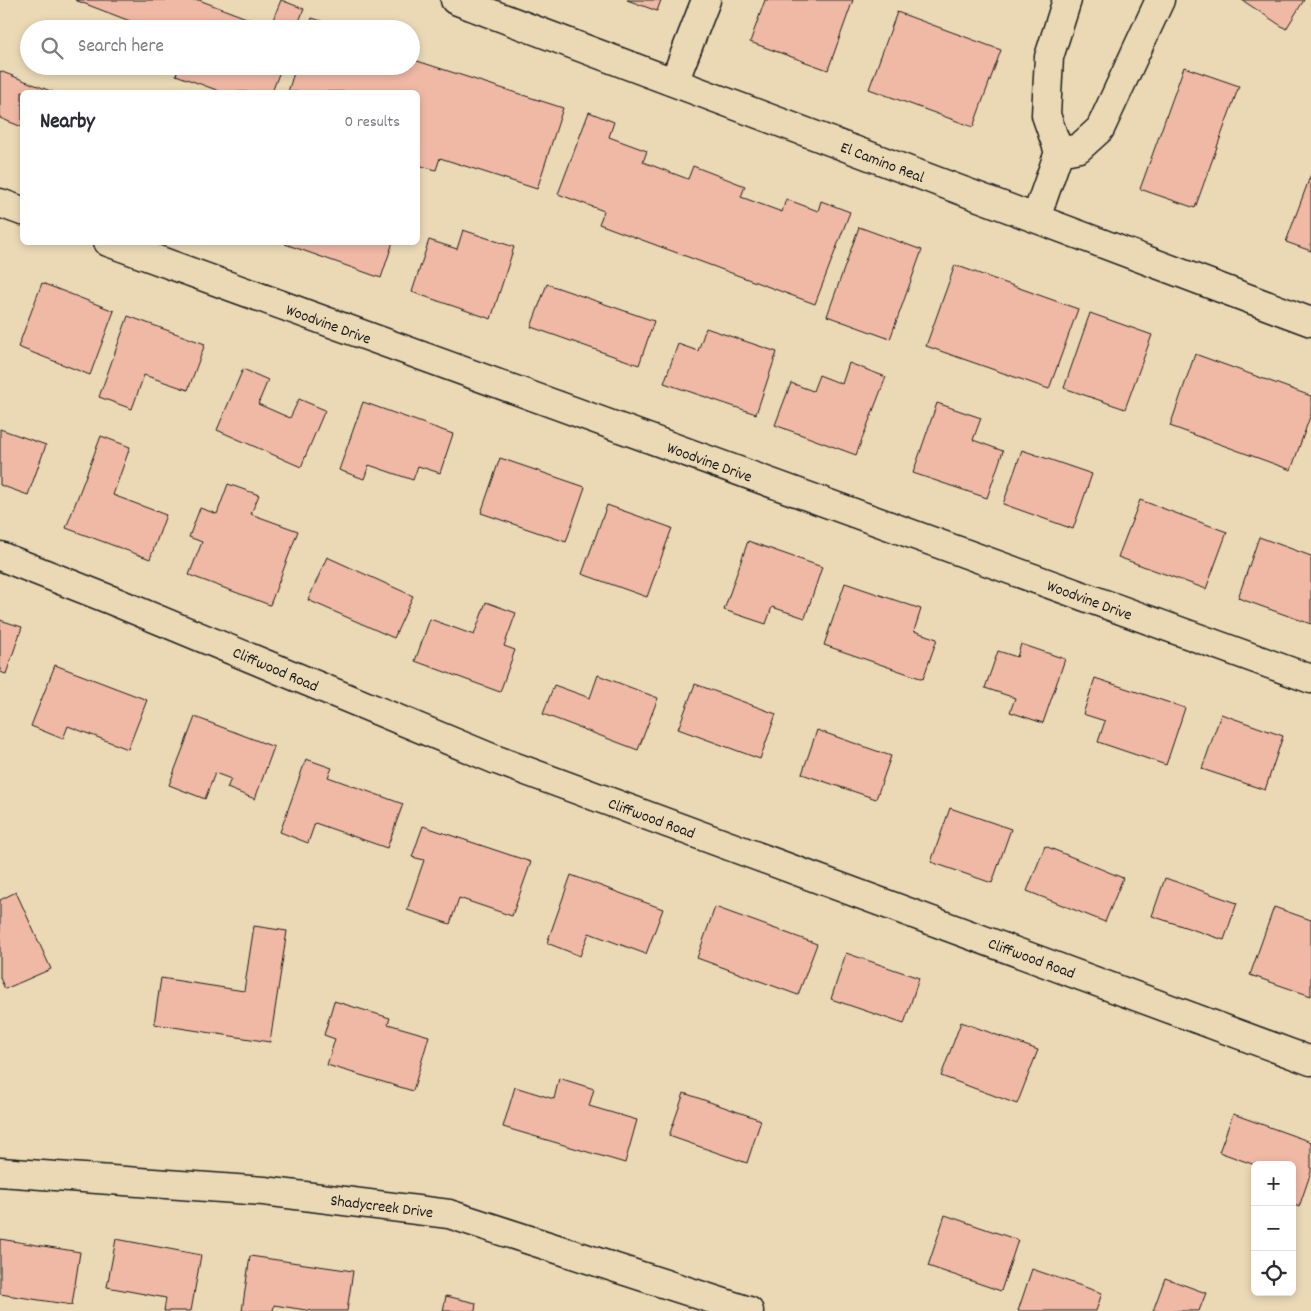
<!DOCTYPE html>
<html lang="en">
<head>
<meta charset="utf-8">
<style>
  body { margin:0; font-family:Dekko,sans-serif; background:#f7f7f7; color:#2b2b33 }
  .controls { position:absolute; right:15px; bottom:15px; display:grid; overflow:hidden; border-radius:8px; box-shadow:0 2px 8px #0003 }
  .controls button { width:45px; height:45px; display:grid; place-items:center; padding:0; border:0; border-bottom:1px solid #e1e1e2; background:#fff; color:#2b2b33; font:25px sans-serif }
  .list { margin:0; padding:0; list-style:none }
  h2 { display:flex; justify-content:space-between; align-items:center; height:65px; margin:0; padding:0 20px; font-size:21px }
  h2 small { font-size:16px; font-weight:400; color:#7c7c81 }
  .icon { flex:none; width:28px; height:28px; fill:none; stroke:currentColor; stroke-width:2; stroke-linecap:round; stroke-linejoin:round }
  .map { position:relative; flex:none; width:1311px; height:1311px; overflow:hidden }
  .search { position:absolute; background:#fff; box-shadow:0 2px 8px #0003; left:20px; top:20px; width:400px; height:55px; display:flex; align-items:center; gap:12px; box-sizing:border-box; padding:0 18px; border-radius:28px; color:#7c7c81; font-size:19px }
  .panel { position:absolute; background:#fff; box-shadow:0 2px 8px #0003; left:20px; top:90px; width:400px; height:155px; border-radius:8px }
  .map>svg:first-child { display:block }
  .building { fill:#f0b9a5; stroke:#1c1c1c }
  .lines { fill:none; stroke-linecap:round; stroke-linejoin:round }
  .minor-casing { stroke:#1c1c1c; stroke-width:31 }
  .minor { stroke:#ebd9b6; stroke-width:28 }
  .labels { text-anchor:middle; stroke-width:5; stroke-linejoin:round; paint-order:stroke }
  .street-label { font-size:16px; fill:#1c1c1c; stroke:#ebd9b6 }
</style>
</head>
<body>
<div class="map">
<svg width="1311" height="1311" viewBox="0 0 1311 1311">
  <rect width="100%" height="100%" fill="#ebd9b6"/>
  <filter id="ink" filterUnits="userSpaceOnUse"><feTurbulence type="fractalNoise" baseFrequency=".02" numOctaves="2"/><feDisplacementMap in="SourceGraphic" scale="10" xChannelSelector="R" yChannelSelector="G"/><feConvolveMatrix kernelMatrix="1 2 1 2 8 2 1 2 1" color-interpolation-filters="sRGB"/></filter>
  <g filter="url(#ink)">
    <path class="building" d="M75,0h124l71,27 11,-27 23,9 -8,20h-145z
      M627,0h34l-4,11z
      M765,0h88l-25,70 -78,-28z
      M1242,0h62l-18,29z
      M897,12l104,38 -28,77 -104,-38z
      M312,18l31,10 -35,1z
      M411,59l152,49 -26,81 -97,-31 -4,12 -18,-5v-73h-130l8,-26h115z
      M162,66h120l-10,26h-50l-46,-17 1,-3z
      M1184,67l55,19 -44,122 -55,-19z
      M0,71l53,21h-31v35l-22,-9z
      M589,112l25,10 -5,15 38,14 -4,11 45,17 5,-13 52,20 -4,11 41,15 4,-13 32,12 3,-10 29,11 -35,92 -216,-80 5,-13 -46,-17z
      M1311,174v77l-25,-9z
      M859,227l63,23 -32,89 -63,-23z
      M463,230l51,17 -23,72 -79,-27 17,-52 28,9z
      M286,242h107l-12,36 -96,-34z
      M955,265l123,44 -29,80 -123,-43z
      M42,283l72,28 -24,64 -72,-28z
      M547,284l107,37 -15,44 -108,-38z
      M1090,313l62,22 -27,74 -61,-21z
      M128,316l77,28 -17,46 -44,-15 -12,34 -33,-12z
      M706,328l71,24 -21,62 -92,-31 14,-39 20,7z
      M1195,354l116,42v18l-20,56 -121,-44z
      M849,363l37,14 -30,78 -81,-30 16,-42 22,8 6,-16 23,9z
      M243,369l25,11 -10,24 32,14 9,-19 26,11 -24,57 -84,-37z
      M363,402l90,32 -13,39 -22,-7 -5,14 -44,-15 -5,14 -25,-9z
      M937,403l44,15 -8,22 30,11 -16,47 -74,-25z
      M0,429l46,16 -18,50 -28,-10z
      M101,436l29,11 -17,48 53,20 -16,44 -84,-31z
      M1022,450l70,24 -19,55 -70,-25z
      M500,458l85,29 -19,55 -85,-29z
      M228,484l31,11 -8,19 47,17 -28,74 -81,-30 13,-33 -13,-5 11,-29 17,6z
      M1140,500l87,32 -21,57 -88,-32z
      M607,505l65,23 -25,69 -65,-23z
      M1259,537l52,19v68l-73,-26z
      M748,541l74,26 -17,51 -33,-11 -6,17 -42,-14z
      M327,557l86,39 -19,42 -86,-38z
      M845,583l76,26 -7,22 23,8 -14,40 -99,-34z
      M486,602l30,11 -12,33 11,4 -15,42 -85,-31 15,-42 44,16z
      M0,620l22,7 -16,47 -6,-2z
      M1021,644l44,15 -22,64 -33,-11 5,-14 -30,-10 13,-37 19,6z
      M55,665l92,35 -19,49 -60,-23 -5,13 -32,-13z
      M598,675l60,23 -20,52 -95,-36 11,-29 36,13z
      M1095,678l90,30 -19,57 -68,-23 7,-21 -22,-7z
      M695,684l81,30 -16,45 -82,-30z
      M1221,714l62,22 -18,54 -63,-21z
      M195,717l79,30 -19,52 -28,-11 4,-9 -16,-6 -10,26 -36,-14z
      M817,730l74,26 -15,43 -74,-25z
      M306,759l26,9 -4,9 75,27 -16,44 -72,-25 -7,20 -28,-11z
      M950,808l61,21 -19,54 -61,-21z
      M423,826l108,36 -19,54 -53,-18 -9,26 -43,-14 17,-50 -12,-3z
      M1045,846l78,32 -18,44 -78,-31z
      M571,875l92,34 -17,45 -57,-21 -9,23 -33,-13z
      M1165,878l72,25 -13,37 -72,-24z
      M16,892l35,77 -46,20 -5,-11v-78z
      M715,907l102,37 -19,51 -101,-37z
      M1274,907l37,13v76l-61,-21z
      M254,926l33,5 -17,111 -116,-18 7,-46 83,13z
      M846,953l73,25 -15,46 -73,-25z
      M334,1001l56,17 -2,6 41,12 -16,55 -86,-26 8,-26 -11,-4z
      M961,1022l77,28 -21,54 -76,-28z
      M559,1078l35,11 -5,17 48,14 -12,43 -122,-36 12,-40 39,12z
      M684,1093l77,27 -14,43 -78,-27z
      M1233,1114l78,28v30l-12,35 -7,-3v-39h-37l-36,-13z
      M945,1215l73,25 -17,51 -73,-25z
      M0,1239l80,13 -8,53 -72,-11z
      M116,1239l85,16 -10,56h-27l2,-13 -59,-11z
      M250,1256l103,15 -6,40h-35l-38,-6 -1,6h-31z
      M1032,1269l70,24 -6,18h-78z
      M1165,1278l41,15 -7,18h-46z
      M446,1296l30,7 -1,8h-32z"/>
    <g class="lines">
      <g class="minor-casing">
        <path id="minor" d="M455,0l856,322
          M1067,0l-18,57 -3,58 13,37 20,-4 21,-19 60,-129
          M674,82l32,-82
          M0,203l22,8
          M1036,218l23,-66
          M108,242l1203,437
          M0,556l111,44 383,159 817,302
          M0,1172l264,19 185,23 300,97"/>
      </g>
      <use href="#minor" class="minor"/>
    </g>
  </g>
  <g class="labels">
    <g class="street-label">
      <text transform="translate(883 161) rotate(21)" y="6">El Camino Real</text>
      <text transform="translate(329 323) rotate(20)" y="6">Woodvine Drive</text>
      <text transform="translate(710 461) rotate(20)" y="6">Woodvine Drive</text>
      <text transform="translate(1090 599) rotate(20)" y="6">Woodvine Drive</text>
      <text transform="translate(276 668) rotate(23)" y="6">Cliffwood Road</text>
      <text transform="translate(652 817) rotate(20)" y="6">Cliffwood Road</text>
      <text transform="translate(1032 957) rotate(20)" y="6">Cliffwood Road</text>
      <text transform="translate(382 1205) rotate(7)" y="6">Shadycreek Drive</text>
    </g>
  </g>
</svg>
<div class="controls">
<button>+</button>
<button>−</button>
<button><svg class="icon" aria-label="locate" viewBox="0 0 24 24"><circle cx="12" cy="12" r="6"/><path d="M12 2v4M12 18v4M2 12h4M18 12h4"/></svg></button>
</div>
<div class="search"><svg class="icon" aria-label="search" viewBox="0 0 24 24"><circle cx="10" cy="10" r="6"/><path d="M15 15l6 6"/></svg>Search here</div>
<section class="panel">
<h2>Nearby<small>0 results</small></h2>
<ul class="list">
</ul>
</section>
</div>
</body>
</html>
